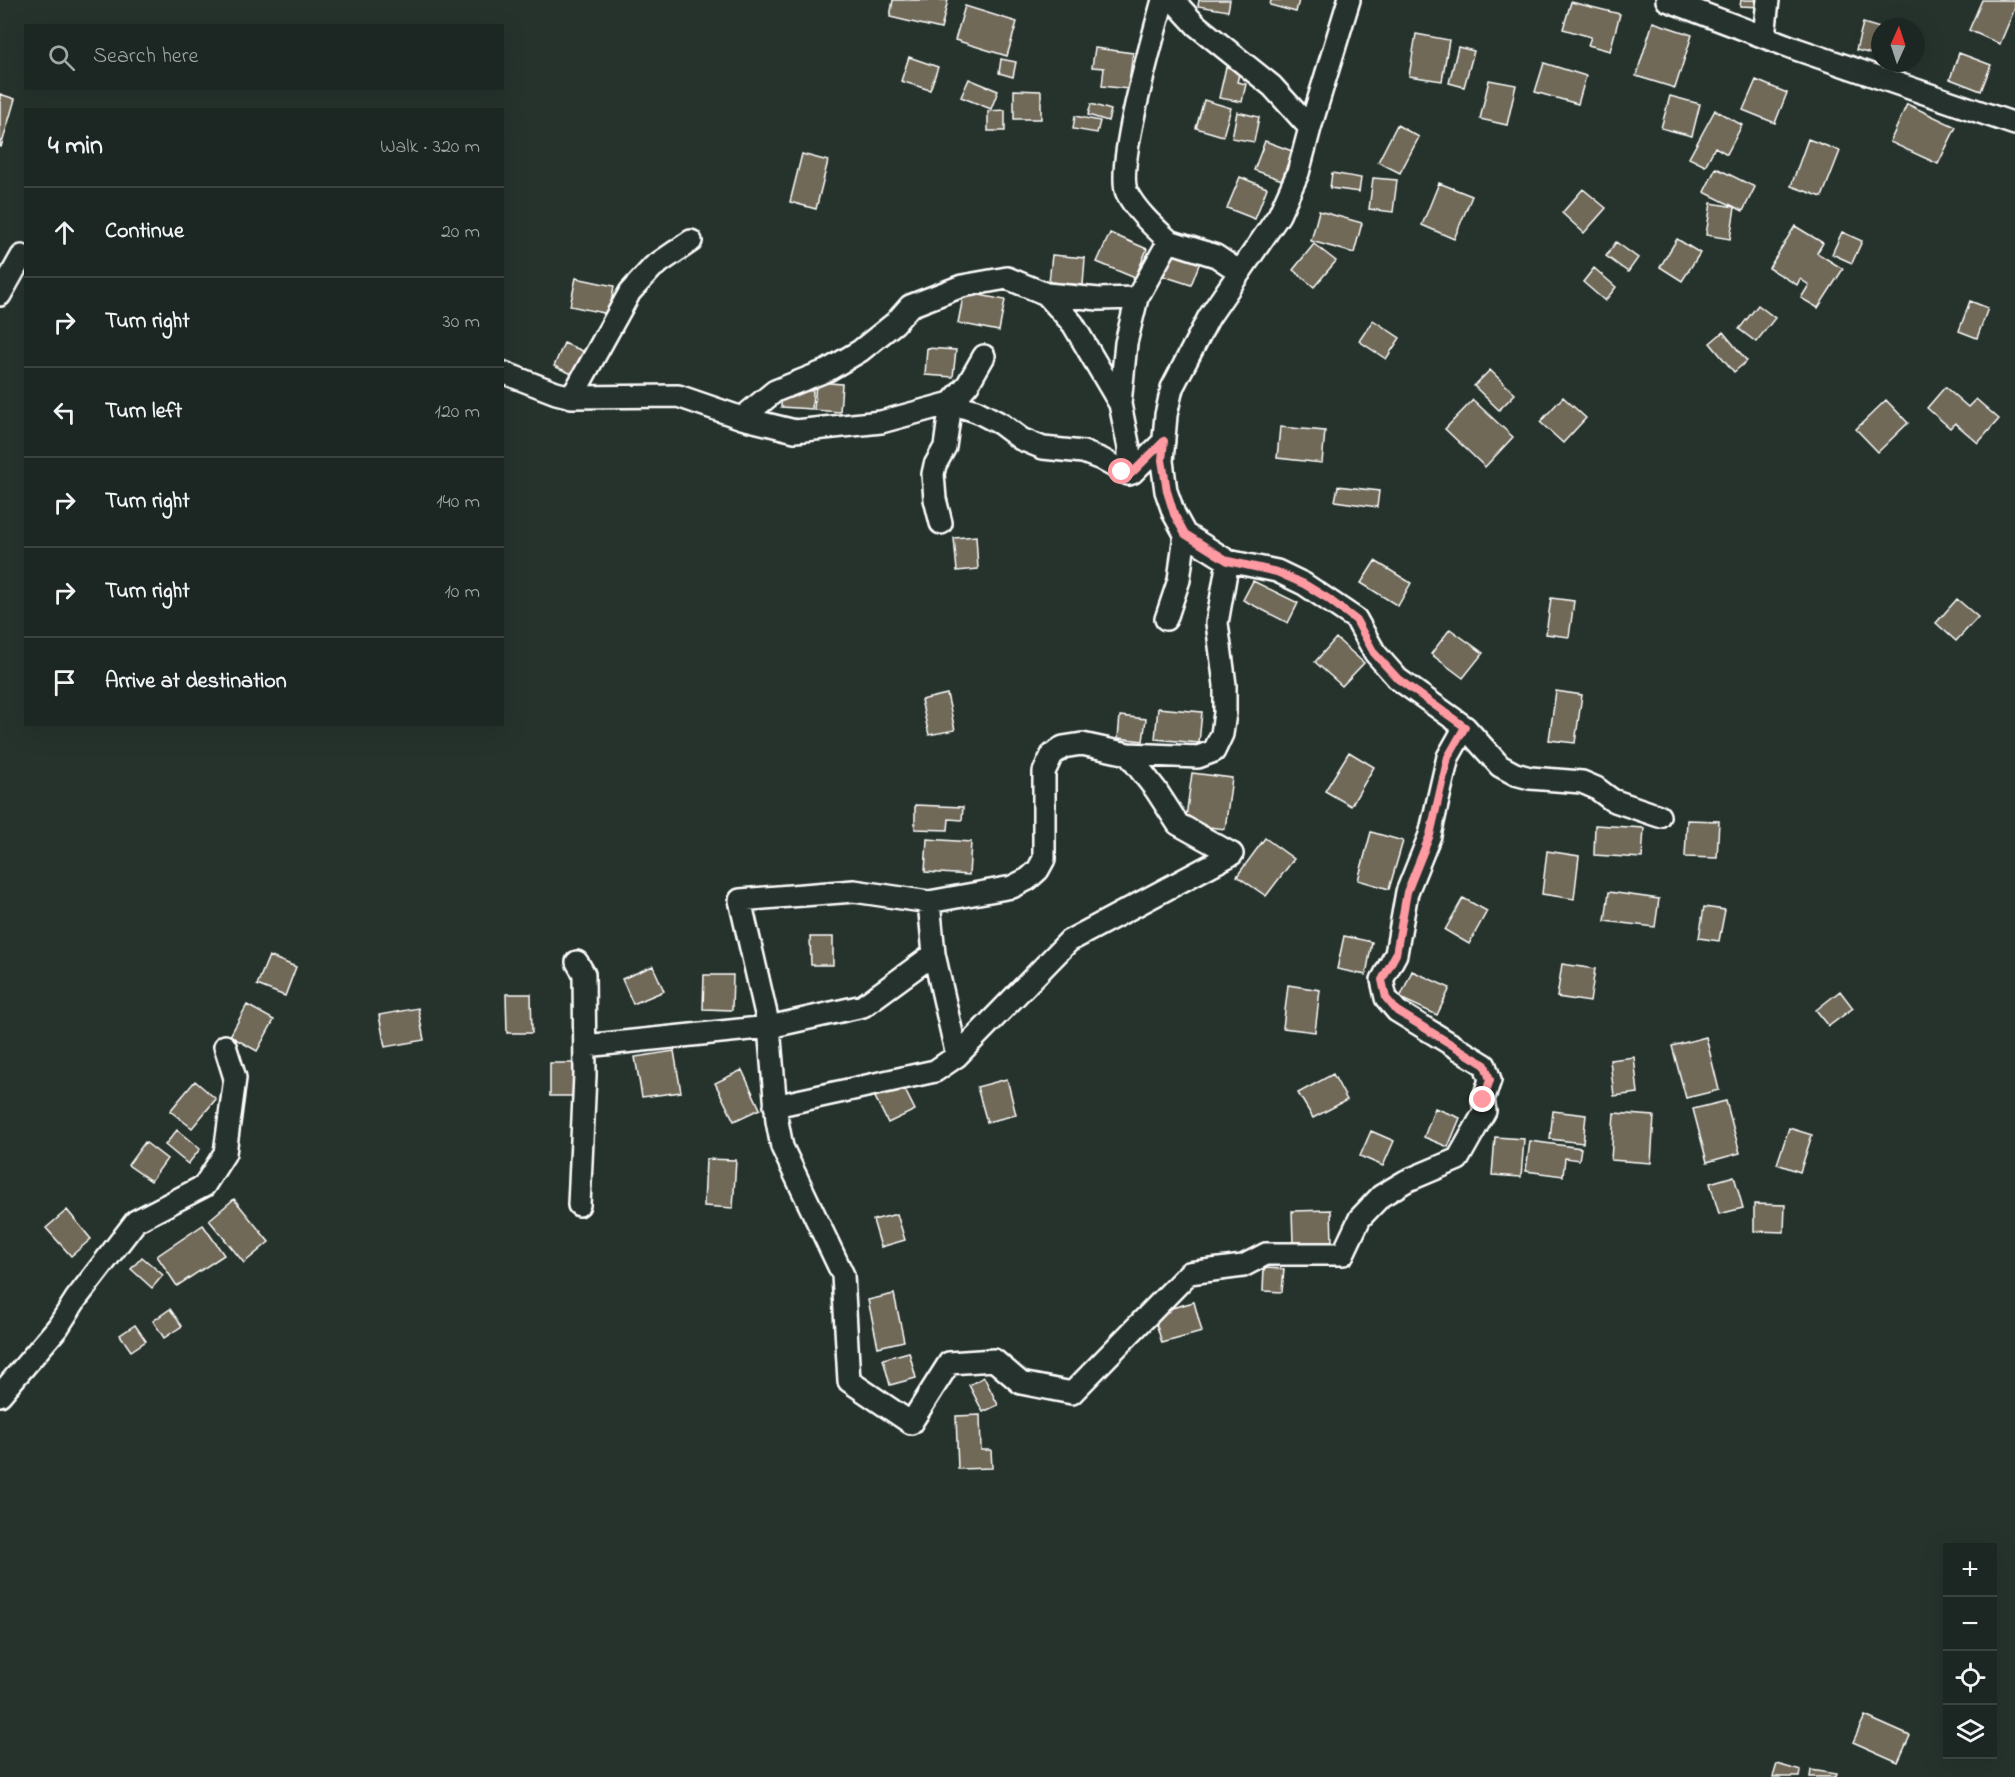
<!DOCTYPE html>
<html lang="en">
<head>
<meta charset="utf-8">
<style>
  body { margin:0; font-family:"Indie Flower",sans-serif; background:#252e2a; color:#f1f3f6 }
  .controls { position:absolute; right:18px; bottom:18px; display:grid; overflow:hidden; border-radius:0px; box-shadow:0 6px 24px #0002 }
  .controls button { width:54px; height:54px; display:grid; place-items:center; padding:0; border:0; border-bottom:2px solid #3a4340; background:#1c2622; color:#f1f3f6; font:30px sans-serif }
  .compass { position:absolute; left:1871px; top:18px; width:54px; height:54px; border-radius:50%; background:#1c2622; box-shadow:0 6px 24px #0002; rotate:3deg }
  .stop { position:absolute; width:18px; height:18px; margin:-14px; border:4px solid #ff9aa2; border-radius:50%; background:#fff }
  .stop.end { background:#ff9aa2; border-color:#fff; box-shadow:0 2px 6px #0008 }
  .list { margin:0; padding:0; list-style:none }
  h2 { display:flex; justify-content:space-between; align-items:center; height:78px; margin:0; padding:0 24px; font-size:26px }
  h2 small { font-size:20px; font-weight:400; color:#a0a5a5 }
  .list li { display:grid; grid-template-columns:39px 1fr auto; gap:18px; align-items:center; box-sizing:border-box; height:90px; padding:0 24px; border-top:2px solid #3a4340 }
  .list b { display:block; font-size:22px; white-space:nowrap }
  .list em { font-size:20px; font-style:normal; color:#a0a5a5 }
  .icon { flex:none; width:33px; height:33px; fill:none; stroke:currentColor; stroke-width:2; stroke-linecap:round; stroke-linejoin:round }
  .map { position:relative; flex:none; width:2015px; height:1777px; overflow:hidden }
  .search { position:absolute; background:#1c2622; box-shadow:0 6px 24px #0002; left:24px; top:24px; width:480px; height:66px; display:flex; align-items:center; gap:15px; box-sizing:border-box; padding:0 21px; border-radius:0px; color:#a0a5a5; font-size:22px }
  .panel { position:absolute; background:#1c2622; box-shadow:0 6px 24px #0002; left:24px; top:108px; width:480px; height:618px; border-radius:0px }
  .map>svg:first-child { display:block }
  .building { fill:#706958; stroke:#fff; stroke-width:1.5 }
  .lines { fill:none; stroke-linecap:round; stroke-linejoin:round }
  .minor-casing { stroke:#fff; stroke-width:26 }
  .minor { stroke:#26332d; stroke-width:21 }
  .route { stroke:#ff9aa2; stroke-width:8 }
</style>
</head>
<body>
<div class="map">
<svg width="2015" height="1777" viewBox="0 0 2015 1777">
  <rect width="100%" height="100%" fill="#26332d"/>
  <filter id="ink" filterUnits="userSpaceOnUse"><feTurbulence type="fractalNoise" baseFrequency=".0167" numOctaves="2"/><feDisplacementMap in="SourceGraphic" scale="12" xChannelSelector="R" yChannelSelector="G"/><feConvolveMatrix kernelMatrix="1 2 1 2 8 2 1 2 1" color-interpolation-filters="sRGB"/></filter>
  <g filter="url(#ink)">
    <path class="building" d="M893,0h55l-7,29 -51,-12z
      M1199,0h31l-2,11 -30,-5z
      M1271,0h28l-3,12 -26,-7z
      M1741,0h20v7l-21,-1z
      M1982,0h33v8l-15,36 -31,-14z
      M1571,2l49,12 -10,37 -22,-6 3,-8 -28,-8z
      M965,6l52,16 -10,34 -52,-16z
      M1653,22l39,13 -17,53 -39,-12z
      M1863,23l17,5v28l-24,-6z
      M1416,34l33,6 -7,41 -33,-5z
      M1458,47l16,4 -10,36 -15,-4z
      M1095,48l38,5 -5,36 -26,-3 2,-18 -12,-1z
      M1959,53l32,12 -10,26 -31,-12z
      M909,57l29,10 -8,23 -29,-9z
      M1001,59l15,3 -3,15 -14,-4z
      M1544,63l42,13 -8,28 -43,-12z
      M1226,67l14,3 -3,12 9,2 -4,18 -23,-4z
      M969,79l29,12 -7,18 -30,-12z
      M1489,80l27,5 -9,40 -27,-6z
      M1756,80l31,13 -12,30 -32,-13z
      M1014,90l27,1v28h-27z
      M0,94l15,5 -14,48h-1z
      M1670,96l30,8 -8,32 -31,-8z
      M1204,100l27,8 -8,28 -27,-8z
      M1091,104l20,6 -3,11 -20,-6z
      M1907,104l49,23 -18,37 -48,-22z
      M1005,110v21h-17v-20z
      M1715,110l27,15 -15,29 -12,-7 -10,19 -16,-8z
      M1237,112l22,5 -5,25 -22,-4z
      M1075,116l25,5 -3,12 -24,-4z
      M1397,125l22,12 -19,36 -22,-11z
      M1808,139l32,12 -18,46 -31,-11z
      M1265,141l27,10 -10,29 -28,-10z
      M802,154l26,7 -12,48 -26,-7z
      M1716,168l39,19 -12,24 -39,-19z
      M1332,173l29,5 -2,14 -29,-4z
      M1240,177l27,11 -12,31 -28,-11z
      M1373,178l24,2 -4,32 -24,-3z
      M1439,183l33,13 -18,43 -32,-14z
      M1583,189l23,19 -22,25 -22,-20z
      M1711,203l24,4 -5,32 -24,-4z
      M1319,211l43,12 -8,30 -43,-12z
      M1795,226l28,17 -6,10 26,16 -25,39 -17,-10 8,-13 -9,-6 -3,6 -28,-17z
      M1842,232l20,9 -10,22 -20,-9z
      M1110,233l37,16 -12,29 -38,-16z
      M1677,239l23,14 -18,28 -22,-14z
      M1616,242l22,16 -10,14 -22,-16z
      M1314,244l22,17 -22,26 -21,-17z
      M1169,251l31,11 -9,23 -31,-10z
      M1052,255l33,3 -2,27 -34,-3z
      M1594,268l22,19 -11,14 -22,-19z
      M576,278l38,8 -5,28 -39,-8z
      M964,292l41,8 -6,31 -41,-8z
      M1970,301l18,7 -11,30 -18,-7z
      M1758,305l17,13 -19,24 -17,-13z
      M1373,320l27,18 -14,21 -27,-18z
      M1723,332l24,29 -13,11 -24,-29z
      M564,343l28,12 -11,23 -27,-12z
      M927,348l29,2 -3,27 -28,-2z
      M1490,370l25,24 -16,16 -25,-24z
      M816,382l26,2 -2,28 -26,-2z
      M1945,387l23,20 8,-8 23,20 -21,24 -23,-20 -5,5 -23,-20z
      M782,389l31,2 -1,18 -31,-2z
      M1563,397l23,21 -23,25 -23,-21z
      M1473,400l40,37 -28,30 -40,-38z
      M1886,400l22,23 -30,29 -22,-23z
      M1280,427l45,4 -3,32 -45,-5z
      M1338,486l41,5 -2,16 -42,-6z
      M976,536l2,33 -21,2 -3,-33z
      M1375,561l36,22 -13,23 -37,-23z
      M1253,581l45,22 -10,20 -45,-23z
      M1551,598l23,3 -5,36 -23,-3z
      M1957,599l21,18 -22,24 -20,-18z
      M1450,629l33,24 -20,25 -32,-24z
      M1336,638l28,25 -22,23 -27,-24z
      M1556,691l26,4 -7,48 -26,-3z
      M947,694l8,36 -26,5 -8,-35z
      M1158,708l44,4 -3,31 -44,-4z
      M1120,716l26,3 -3,22 -25,-3z
      M1349,752l25,15 -23,39 -26,-15z
      M1192,773l40,5 -7,51 -40,-5z
      M915,805l48,2 -1,13 -13,-1 -1,11 -33,-1z
      M1687,820l32,1 -2,37 -32,-1z
      M1595,825l49,3 -2,30 -48,-3z
      M1371,832l32,9 -14,48 -31,-9z
      M1265,838l29,21 -28,37 -29,-20z
      M927,839l44,3 -2,33 -44,-3z
      M1547,851l32,5 -5,43 -32,-5z
      M1609,892l50,7 -4,28 -50,-6z
      M1463,898l24,13 -18,33 -24,-14z
      M1704,907l21,3 -6,31 -20,-3z
      M1344,936l28,6 -6,33 -29,-6z
      M810,937h23v28h-22z
      M269,956l27,11 -11,29 -28,-11z
      M1562,964l33,5 -5,33 -33,-5z
      M653,966l11,25 -31,13 -11,-25z
      M1412,971l38,17 -13,27 -37,-17z
      M704,975h29l-1,35 -29,-1z
      M1288,985l32,5 -5,42 -32,-4z
      M1840,991l13,17 -24,18 -13,-16z
      M506,994h25l1,39h-25z
      M247,1005l27,15 -17,31 -27,-15z
      M418,1008l6,32 -39,7 -6,-32z
      M1706,1037l13,53 -33,8 -14,-52z
      M674,1051l7,41 -39,5 -7,-40z
      M1634,1057l4,36 -24,3 -4,-36z
      M550,1063h29l1,33h-30z
      M742,1070l18,39 -26,12 -19,-38z
      M1333,1074l14,26 -34,18 -15,-25z
      M1007,1079l9,36 -29,7 -10,-35z
      M195,1081l21,18 -24,29 -22,-17z
      M902,1084l13,26 -27,13 -13,-26z
      M1726,1101l14,52 -33,9 -14,-53z
      M1435,1108l25,10 -12,29 -24,-10z
      M1553,1111l33,4 -3,28 -33,-4z
      M1614,1113l40,3 -3,47 -40,-3z
      M1789,1128l23,7 -12,37 -23,-8z
      M177,1130l23,19 -12,15 -23,-19z
      M1371,1131l23,10 -11,25 -23,-10z
      M1495,1137l29,2 -3,38 -29,-2z
      M1530,1141l51,7 -2,12 -14,-2 -2,18 -37,-5z
      M145,1142l22,17 -16,22 -23,-16z
      M706,1159l30,1 -3,48 -29,-2z
      M1734,1176l9,32 -24,6 -9,-31z
      M234,1199l35,43 -25,21 -35,-43z
      M1754,1204l31,1 -1,27 -30,-1z
      M67,1210l24,29 -20,17 -25,-28z
      M1331,1210l1,32 -39,1 -1,-32z
      M897,1214l8,26 -24,7 -8,-27z
      M203,1225l21,30 -47,31 -20,-30z
      M142,1257l21,18 -11,13 -21,-19z
      M1264,1268l20,1 -2,23 -19,-1z
      M894,1294l10,47 -26,6 -10,-47z
      M1194,1302l8,30 -40,11 -9,-30z
      M170,1309l12,17 -18,12 -11,-17z
      M135,1325l11,16 -15,10 -11,-16z
      M909,1352l7,26 -26,7 -7,-26z
      M984,1377l14,28 -15,7 -14,-27z
      M980,1415l1,35h10l1,18 -34,1 -2,-53z
      M1865,1716l45,20 -12,26 -45,-20z
      M1777,1764l24,7 -1,6h-27z
      M1811,1770l26,4 -1,3h-26z"/>
    <g class="lines">
      <g class="minor-casing">
        <path id="minor" d="M1163,0c-9,34 -48,167 -36,193 10,19 27,34 42,48
          M1173,0l23,25 76,61 38,42
          M1349,0l-39,128 -12,45 -19,42 -70,102 -37,71 -6,27 -4,46 4,30 8,23 11,20 43,27 49,10 27,13 52,35 19,34 23,26 67,48 35,39 15,8 15,4 52,4 14,6 16,12 47,16
          M1667,0l129,49 219,75
          M1764,37l4,-37
          M1046,294l27,30 47,80
          M0,295l22,-39
          M502,372l54,21 16,4 106,-1 64,22 53,13 86,-9 70,-19 17,-19 16,-28
          M572,397l58,-105 23,-25 38,-26
          M742,418l33,-27 53,-21 32,-19 35,-28 15,-17 52,-20 45,-8 39,16 53,5 38,-1
          M1129,474v-26l-9,-44 6,-61 11,-45 32,-57 47,15 24,16
          M941,523l-6,-24 -2,-25 2,-9 10,-18 6,-44 25,8 25,13 20,15 22,9 40,4 18,7 27,15 4,-1 32,-32
          M1228,561l-11,62 8,62v28l-3,21 -8,17 -16,6 -70,-3 -46,-10 -19,3 -11,8 -8,17v87l-6,11 -10,9 -16,8 -83,15 -75,-11 -114,9 29,127 8,94 5,26 61,128 6,106 62,42 38,-60 45,-3 27,23 51,10 117,-120 54,-7 23,-12h77l17,-36 21,-22 25,-15 52,-22 27,-48 -2,-11 7,-20 -5,-15 -88,-54 -11,-13 -4,-18 14,-26 11,-62 23,-57 18,-78 17,-30
          M1166,619l13,-39 6,-46
          M1128,754l28,36 22,34 54,30
          M929,902l5,52 23,102
          M577,962l7,12 1,101 -6,130
          M585,1046l184,-19 94,-21 71,-52
          M775,1106l160,-35 22,-15 112,-115 163,-87
          M0,1395l58,-68 18,-28 60,-78 68,-35 21,-33 10,-75 -10,-32"/>
      </g>
      <use href="#minor" class="minor"/>
    </g>
  </g>
  <g class="lines" filter="url(#ink)">
    <path class="route" d="M1122,472l10,1 32,-32 -2,19 5,31 7,23 11,20 43,27 49,11 27,12 23,14 29,22 18,33 24,26 67,48 -17,30 -18,78 -23,57 -11,62 -14,26 4,18 11,13 88,54 5,15 -7,20"/>
  </g>
</svg>
<div class="controls">
<button>+</button>
<button>−</button>
<button><svg class="icon" aria-label="locate" viewBox="0 0 24 24"><circle cx="12" cy="12" r="6"/><path d="M12 2v4M12 18v4M2 12h4M18 12h4"/></svg></button>
<button><svg class="icon" aria-label="layers" viewBox="0 0 24 24"><path d="M12 4l9 5-9 5-9-5zM3 14l9 5 9-5"/></svg></button>
</div>
<svg class="compass" viewBox="-18 -18 36 36"><path d="M0-13l5 13h-10z" fill="#e53935"/><path d="M0 13l5-13h-10z" fill="#a0a5a5"/></svg>
<div class="stop" style="left:1122px;top:472px"></div>
<div class="stop end" style="left:1483px;top:1100px"></div>
<div class="search"><svg class="icon" aria-label="search" viewBox="0 0 24 24"><circle cx="10" cy="10" r="6"/><path d="M15 15l6 6"/></svg>Search here</div>
<section class="panel">
<h2>4 min<small>Walk · 320 m</small></h2>
<ul class="list">
<li><svg class="icon" aria-label="ahead" viewBox="0 0 24 24"><path d="M12 20V5M6 11l6-6 6 6"/></svg><div><b>Continue</b></div><em>20 m</em></li>
<li><svg class="icon" aria-label="right" viewBox="0 0 24 24"><path d="M7 20v-9h11M14 6l5 5-5 5"/></svg><div><b>Turn right</b></div><em>30 m</em></li>
<li><svg class="icon" aria-label="left" viewBox="0 0 24 24"><path d="M17 20v-9H6M10 6l-5 5 5 5"/></svg><div><b>Turn left</b></div><em>120 m</em></li>
<li><svg class="icon" aria-label="right" viewBox="0 0 24 24"><path d="M7 20v-9h11M14 6l5 5-5 5"/></svg><div><b>Turn right</b></div><em>140 m</em></li>
<li><svg class="icon" aria-label="right" viewBox="0 0 24 24"><path d="M7 20v-9h11M14 6l5 5-5 5"/></svg><div><b>Turn right</b></div><em>10 m</em></li>
<li><svg class="icon" aria-label="arrive" viewBox="0 0 24 24"><path d="M6 21V4h12l-3 4 3 4H6"/></svg><div><b>Arrive at destination</b></div></li>
</ul>
</section>
</div>
</body>
</html>
